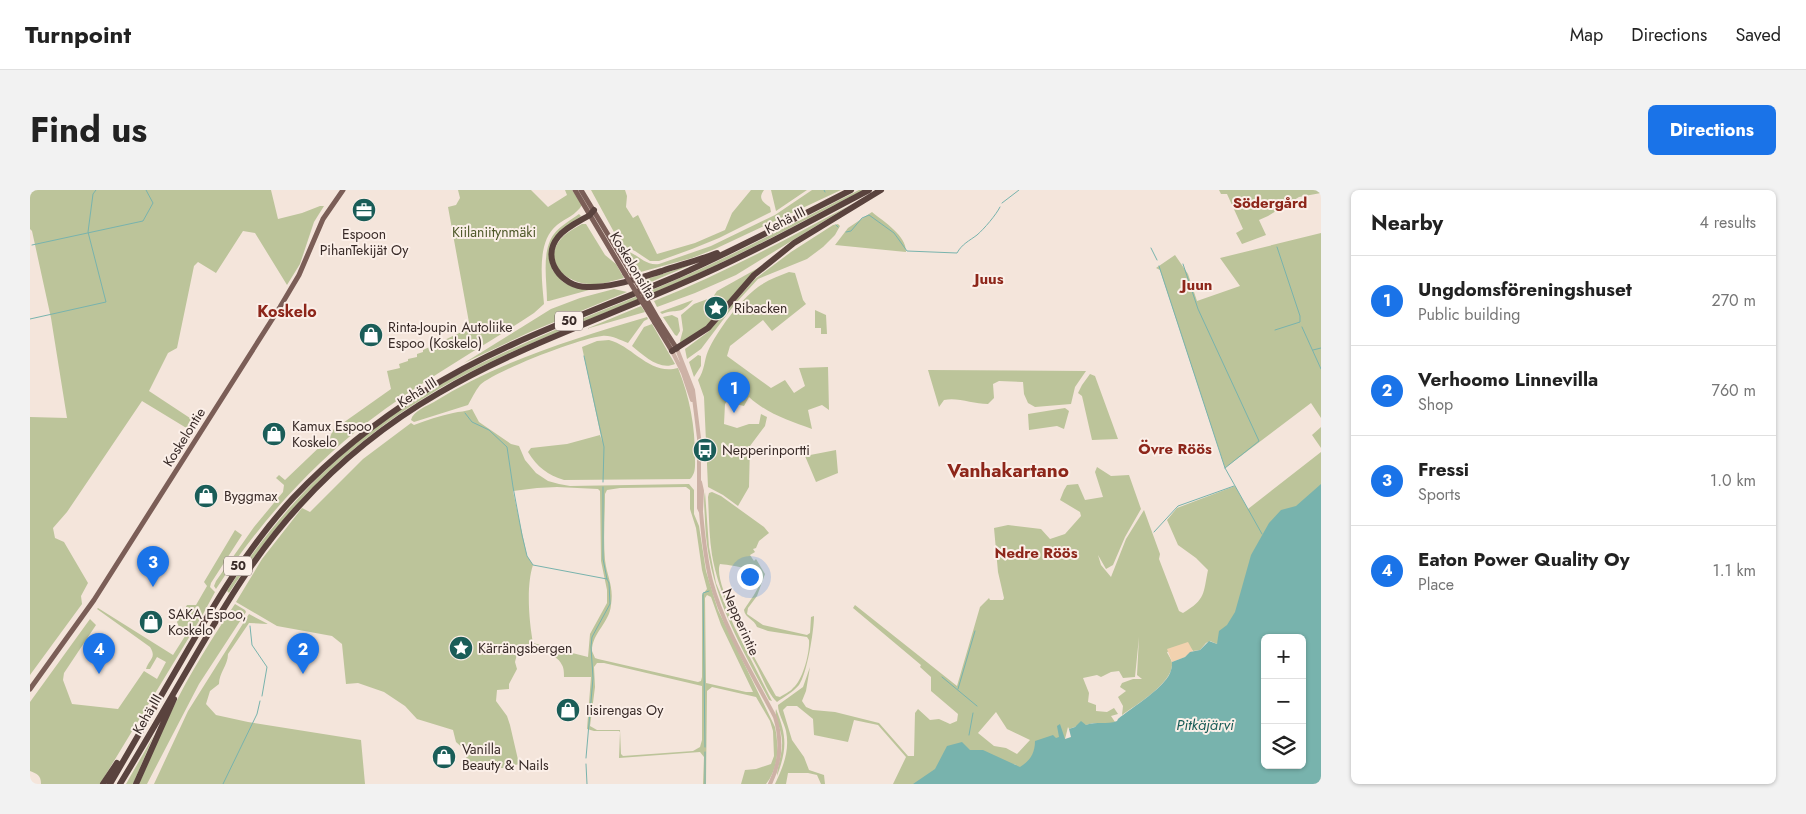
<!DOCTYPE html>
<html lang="en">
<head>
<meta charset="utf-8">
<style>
  body { margin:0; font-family:Jost,sans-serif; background:#f2f2f2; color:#222 }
  .controls { position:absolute; right:15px; bottom:15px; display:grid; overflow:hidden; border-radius:8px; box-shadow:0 1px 4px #0004 }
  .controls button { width:45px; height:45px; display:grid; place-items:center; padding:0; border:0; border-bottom:1px solid #e0e0e0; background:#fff; color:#222; font:25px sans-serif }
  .you { position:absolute; left:719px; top:386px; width:18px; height:18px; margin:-12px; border:4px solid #fff; border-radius:50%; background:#1a73e8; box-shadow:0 0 0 8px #1a73e833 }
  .badge { display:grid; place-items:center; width:32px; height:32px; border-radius:50%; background:#1a73e8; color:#fff; font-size:16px; font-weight:700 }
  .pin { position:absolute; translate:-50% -41px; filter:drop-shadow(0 1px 2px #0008) }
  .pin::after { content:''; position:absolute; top:26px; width:18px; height:15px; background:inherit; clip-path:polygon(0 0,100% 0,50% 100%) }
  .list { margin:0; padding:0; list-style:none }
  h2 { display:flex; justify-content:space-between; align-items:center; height:65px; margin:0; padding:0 20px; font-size:21px }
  h2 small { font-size:16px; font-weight:400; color:#767676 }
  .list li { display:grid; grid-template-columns:32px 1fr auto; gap:15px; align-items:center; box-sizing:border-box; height:90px; padding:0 20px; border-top:1px solid #e0e0e0 }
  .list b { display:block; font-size:19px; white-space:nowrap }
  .list p { margin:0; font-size:16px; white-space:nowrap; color:#767676 }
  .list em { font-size:16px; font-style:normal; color:#767676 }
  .icon { flex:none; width:28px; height:28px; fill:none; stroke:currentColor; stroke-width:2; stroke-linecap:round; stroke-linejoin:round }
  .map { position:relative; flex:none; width:1291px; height:594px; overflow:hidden; border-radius:8px }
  header { display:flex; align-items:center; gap:30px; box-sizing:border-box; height:70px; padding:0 25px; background:#fff; border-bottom:1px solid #e0e0e0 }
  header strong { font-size:24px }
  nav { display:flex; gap:28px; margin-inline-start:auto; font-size:18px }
  .intro { display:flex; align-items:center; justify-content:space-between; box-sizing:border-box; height:120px; padding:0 30px }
  h1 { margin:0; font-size:35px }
  .button { padding:12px 22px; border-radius:8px; background:#1a73e8; color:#fff; font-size:18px; font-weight:700 }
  main { display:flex; gap:30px; padding:0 30px }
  aside { flex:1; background:#fff; border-radius:8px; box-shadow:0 1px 4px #0004 }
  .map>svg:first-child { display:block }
  .green { fill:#bcc49a; fill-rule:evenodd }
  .sand { fill:#f2d2af }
  .water { fill:#78b3ad; fill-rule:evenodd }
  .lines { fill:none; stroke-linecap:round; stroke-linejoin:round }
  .stream { stroke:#78b3ad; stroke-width:1 }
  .minor { stroke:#cdb2a6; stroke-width:4 }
  .major { stroke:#7b5e57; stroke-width:5 }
  .highway { stroke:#5a433e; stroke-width:6 }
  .major-bridge { stroke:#7b5e57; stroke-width:5 }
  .labels { text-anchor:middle; stroke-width:4; stroke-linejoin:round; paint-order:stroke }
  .shield { fill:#fbefe8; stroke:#726561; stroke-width:1 }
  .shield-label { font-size:12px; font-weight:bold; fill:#382a27 }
  .street-label { font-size:14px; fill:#382a27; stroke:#fbefe8 }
  .park-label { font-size:14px; fill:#4e5829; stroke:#fbefe8 }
  .poi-label { font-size:14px; fill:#382a27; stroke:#fbefe8; text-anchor:start }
  .neighbourhood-label { font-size:15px; font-weight:bold; fill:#8d261a; stroke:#fbefe8 }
  .water-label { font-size:15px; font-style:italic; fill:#1a5d58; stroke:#fbefe8 }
  .quarter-label { font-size:16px; font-weight:bold; fill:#8d261a; stroke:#fbefe8 }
  .district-label { font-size:19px; font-weight:bold; fill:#8d261a; stroke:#fbefe8 }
</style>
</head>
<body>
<header>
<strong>Turnpoint</strong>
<nav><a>Map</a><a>Directions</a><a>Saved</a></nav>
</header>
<div class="intro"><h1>Find us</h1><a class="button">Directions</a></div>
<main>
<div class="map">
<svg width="1291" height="594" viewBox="0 0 1291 594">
  <rect width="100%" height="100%" fill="#f4e5db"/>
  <path class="green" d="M0,0h241l7,29 24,-6 18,-7h4l-10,16 -14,42 -13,21 -32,-52 -12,-2 -27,42 -18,-11 -4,4 -17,82 -9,5 -19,38 50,33 -6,8 -51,-31 -75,111 -14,16 2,10 9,4 24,41 -7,13 1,8 -52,71v-258l37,1 -16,-100 -19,-87 -2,-2z
    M428,0h73l17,17 19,-12 -2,-5h7l10,15c-6,10 -16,13 -25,20 -21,17 -15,55 -13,79l-10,9c-55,36 -113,68 -165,108 -60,46 -112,105 -153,168l-2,-3 2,-5 38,-54 29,-35 1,-7 -8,-7 3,-3 6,5 45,-43 3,-7 58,-41 -4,-18 13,-3 -1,-4 9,-3v-2l9,-2v-3l6,-2v-2l47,-22 -22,-121 8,-2 4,-7z
    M561,0h34l2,6 -1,11 7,11 5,-3 19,39 38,-11 30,-13 7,-17 19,-23h13c-6,8 -2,12 6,17l1,5 -52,26 -27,11 -33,12h-9l-15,-10 -14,-6z
    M741,0h36l-31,21z
    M782,0h29l-126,59 -23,9 -55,15 -11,-22c12,3 19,15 33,13l52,-18 64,-31z
    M829,0h4c-58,30 -115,61 -175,88 -78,35 -160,62 -235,103 -95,52 -165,122 -224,212l-2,-2c57,-89 132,-163 225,-213 76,-40 157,-69 235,-103 58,-26 115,-56 172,-85z
    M1189,0h102v3l-22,4 -31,19 -9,4 7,15 -24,9 -6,-11 7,-4 -16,-35h-6z
    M822,14l-116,71 -41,18 -38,14 -3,-6c68,-27 133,-62 198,-97z
    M842,22c12,10 34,23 34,40l-71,-7 13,-17z
    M549,24l2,2 -21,15 -10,32 3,8 10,11 10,5 16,3 -40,11h-2c0,-20 -6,-50 7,-67 6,-8 17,-14 25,-20z
    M552,34h4l19,31 11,9 8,14c-11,3 -23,7 -35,6 -22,-1 -47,-21 -29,-44 5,-7 15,-12 22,-16z
    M803,35l5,-1 2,2 -5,9 -12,12 -16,12 -49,20 -23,25 -34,45 -14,10 -2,-10 23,-17 47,-53 36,-27z
    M1291,43v185l-10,-15 -86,65 -65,-198 -4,-2 19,-13 13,19 9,27 43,-15 -20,-28z
    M663,74l-49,21 -3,-4z
    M730,77l-51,57 -28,20 -1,-3 3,-11 -2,-15 13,-11 19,-7 4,-6z
    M759,82l6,1 8,27 3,4 -34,27 -9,-11 -33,26 -3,10 44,32 14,-8 9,13 11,-7 -6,-18 29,-1 1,43 -7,-5 -14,5 4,19c-23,-8 -46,-16 -63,-32l-5,9 -9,-2 -7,-4 -3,4 -1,20 13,4 12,-4h10l2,-10 6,3 -2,9 -15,20 -1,41 -11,19 -15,-11 -15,-8 -4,-90 -6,-17c7,-10 6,-20 10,-29 9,-20 32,-51 50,-64 10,-7 20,-11 31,-15z
    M584,99l13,3 -97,40 -66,31 87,-54 29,-11z
    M663,110c-13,16 -16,8 -31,14l-2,-2z
    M611,116l4,6 -59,17z
    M785,120l11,5 1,19h-6v-6h-6z
    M642,125l6,3 2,13 -3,5 -2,-1 -12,-18z
    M617,127l1,2 -4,2 -16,22c-9,-3 -16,-8 -26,-7 -22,2 -107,35 -122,49 -5,6 -8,13 -12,20l-54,17 -3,-2c2,-9 16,-14 23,-18 66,-41 139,-63 213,-85z
    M622,134l23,40c-15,7 -31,-8 -43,-18l12,-19z
    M579,150c24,6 41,36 69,28 12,30 17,58 17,89 0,9 1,16 -5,22l-126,1c-16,-5 -27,-13 -36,-28l3,-4 36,-4 33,-9 2,6 -20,-94 15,-6z
    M668,165l3,1v10l-7,11 -5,-15z
    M898,180l158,1 -11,16 -4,17 -36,3 -7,-4 -4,-9 -1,-12 -24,-1 -6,3 1,14 -6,6c-15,0 -30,-7 -44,-4l-5,7z
    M1060,184l5,2 23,63 -26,1 -10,-44 -4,-3 4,-8z
    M1035,218l4,3 -5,18 -7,-3 -28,4 -1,-16z
    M442,219l7,13 32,22 8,2 6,14 11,13 12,8 11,3 11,2 119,-2 5,6v24l5,12 7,45 12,39 57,117c4,19 4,41 -9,57h-25l4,-14 11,-1 15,-5 3,-8 -1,-25 -3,-10 -14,-24 -44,-10 -5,4 -1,93h-3l1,-27 -4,-5 -81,6 1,-26 -1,-1h-25l-7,-2 4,-52h-27c0,-3 0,-9 -2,-12 -6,-14 -30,-15 -44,-15l-3,12 2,7 -8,15v5l-12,1 -1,11 11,15 3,9 9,39 -14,4h-38l-1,-17 -10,-9 -3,-12 -36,-11 -12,-13 -21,-14 -26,-9 -12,1 -4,-40 -10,-8 -55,-10 -41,-24 26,-43 40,-51 8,4 53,-53 48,-36 3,2c13,-5 25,-9 39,-12 7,-2 12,-1 19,-4zM527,297l41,2 2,2 1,70 6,29v13l-17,31 -2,23 -55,-14c-4,-22 -7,-57 0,-78l-6,-9 -14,-65 24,-3zM656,297l4,3v19l6,19 6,42 5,19 -5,6v82l-1,4 -3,1 -100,-23 -3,-1 -3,-7c0,-18 18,-29 19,-46 3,-19 -4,-28 -6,-45 -2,-22 0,-45 0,-66l2,-4 13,-2zM677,405l4,2 10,28 32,67h-7l-40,-9 -1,-85zM567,473h7l98,23v54l-2,7 -7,4 -70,5 -2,-2 -1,-24h-23l-7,-4 5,-39 -1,-20z
    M1291,237v21l-9,-13z
    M806,260l2,23 -22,9 -11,-26z
    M1291,262v52l-63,77 -41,63 -7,-3 -4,2 -6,7 -7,1 -4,-5 -22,6c1,3 5,8 5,11 2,19 -36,42 -50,52l1,-9 -5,-9 8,-6 -6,-4 2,-4 11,-4h9l-5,-4 2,-38 -4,40 -12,1 -4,-7 -8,1 -10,5 -4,-2 -14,3 6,15 -1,9 8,3v6l11,1 7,-4 4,6 -7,2 4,6 -2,1h-20l-7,2 -3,-1 -14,5 -1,-2 -3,12 -48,37 -1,-11 -3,-1 -84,20h-36l13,-27 -28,-32 -24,-5 -6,22 -34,-7 -1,-16 -16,-13h-10l-4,4 9,30 12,17 5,13 15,5 1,9h-4l-4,-9 -9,-2h-20l-2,11h-11c8,-17 15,-33 11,-53 -2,-9 -8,-17 -8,-26l25,-18 7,-20 -4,24 -4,10 4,6 7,3 22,2 44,11 29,33h6l1,-43 3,-4 12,11 9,-1 11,5 7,-3 1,-7 -27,-23v-14l-11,-10 1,-2 -68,-57 2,-3 102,81 23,-79 9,-9 1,2h13l1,-2 -6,-26 -4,-44 14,-3 33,4 9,10 15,-5 16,-18 -1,-4 -20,-12 4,-10 3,-5 11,-1 7,16 18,-3 -8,-25 2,-5 14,9 18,-1 12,34 -16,28 -12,28 -7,4 -8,-14 3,10 10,12 15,-38 18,-29 16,44 -1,5 20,52 4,2c23,-14 20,-19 25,-43l-12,-12 -18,-13 -11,-25 10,-12 58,-22 13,23zM966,522l11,17 23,11 -13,14 -11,-6 -12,-2 -16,-13z
    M675,302l4,55 7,36 18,43 38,75 -3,-1c-31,-59 -61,-109 -64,-178 0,-9 -2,-21 0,-30z
    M682,302l9,4 43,31 5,6 -10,8 -3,7 -3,1 2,3 -5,3 4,6 2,-2 9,15 -8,22 -9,12 -1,6 16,11 44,10 3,-2 1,-16 3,-1c0,15 -7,58 -15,69 -6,7 -15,12 -22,17 -9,-8 -15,-26 -21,-37 -18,-35 -37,-70 -44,-110 -3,-19 -3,-39 -4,-58l1,-4zM690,374c9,1 38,4 40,14 2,8 -12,25 -16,32 1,8 10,9 13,17l11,4 39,6 2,3c1,12 -6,40 -16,48 -3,4 -9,6 -13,9l-4,-1c-12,-21 -65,-112 -56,-132z
    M205,340l7,5 -31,48 -1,4 5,5 -13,24 -102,168h-59c0,-9 -4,-10 -11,-13v-69l60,-83 6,6 -32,48 -1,7 9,24 46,5 26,-38 13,8 9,-17 -9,-5 -7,12h-4c3,-10 11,-11 4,-22l-53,-38 1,-1 75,47 14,-22 -8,-6 -2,-5 10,-17h9l11,-19 -3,-4z
    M205,414l10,6 1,2 -47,72 -52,100h-8c11,-25 21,-50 33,-74 18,-37 40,-72 63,-106z
    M219,424l19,10 -19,-1 -21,31c0,11 -9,19 -9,30l-9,7 -4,13 10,11 32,7 113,18 4,44h-211l34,-73z
    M746,519c11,27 11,40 1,67 0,-10 6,-23 5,-35 0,-11 -8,-23 -6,-32z
    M124,545l-21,49h-7z"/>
  <path class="sand" d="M1158,452l5,9 -8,6 -13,5 -5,-13z"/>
  <path class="water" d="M1291,294v300h-408l22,-15 12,-23 15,-4 8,8h13l37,17c10,-6 15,-14 15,-26l18,-6 3,3 3,-1 -2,-11 3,-2 5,15 6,-2 -2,-8 6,-2 6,-6 5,4c10,-4 21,0 31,-4l1,-2c13,-11 50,-33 53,-49 1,-2 1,-5 1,-8l13,-5 5,-5 10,-2 9,-9 8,3 2,-13 8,-6 8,-13 16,-57 18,-32 12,-13 15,-4zM1235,448h37v127h-37z"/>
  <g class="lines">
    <path class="stream" d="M794,0l1,2
      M972,13l17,-13
      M806,35l2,2
      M816,42l5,-1 11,-13 7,-3 25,18 13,18 50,2c5,-9 12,-12 20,-18 7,-6 19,-20 23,-28
      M2,55l111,-24 10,-18 -7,-13
      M1121,58l6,12
      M1153,74l15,45 61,132 -34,27
      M1129,76l66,202 37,66
      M0,129l76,-17 -18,-70 5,-38 3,-4
      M1272,137l19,42
      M1245,140l25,-8v-6l-23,-69
      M1283,160l8,-2
      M554,166l20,91 -1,35
      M435,223l7,9 17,8 18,17 6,40 9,48 5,21 6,9 74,14 -4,-20v-72
      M1124,342l24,-26 56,-20
      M220,436l2,19 15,22 -5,29
      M912,487l35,29
      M928,499l17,-58
      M939,545l4,-22
      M675,557l-2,-154 6,-2
      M556,568l7,-80 -2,-31 1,-10 18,-33 -1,-21 -2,-4
      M556,574l1,20
      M193,594l34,-70 3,-13
      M675,594v-32"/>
    <path class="minor" d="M647,159l16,41 6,48v70l2,4c2,23 4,46 10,69 13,48 41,92 64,136 7,23 6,45 -5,67
      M642,161l11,22 9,27
      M670,292l2,9 -1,20"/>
    <path class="major" d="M545,0l50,84
      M551,0l49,81
      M629,131l18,28
      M625,133l17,28
      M0,499l64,-89 186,-293 19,-32 24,-56 20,-29"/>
    <path class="highway" d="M564,20l-4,5c-10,6 -24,12 -32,22 -18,22 4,50 29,50 25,1 51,-9 75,-16 18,-6 37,-11 55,-18
      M642,161l36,-23 46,-53 40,-32 87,-53
      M73,594l14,-21
      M80,594c23,-40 46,-80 69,-119 34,-59 68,-117 114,-167 39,-41 82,-76 130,-106 79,-50 170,-80 256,-117 58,-26 115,-56 172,-85
      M90,594c25,-41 49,-83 73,-124 32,-55 64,-109 107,-155 40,-44 87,-82 139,-112 76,-45 162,-74 244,-110 64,-27 125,-61 186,-93
      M106,594l38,-85"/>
    <path class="major-bridge" d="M600,81l29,50
      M595,84l30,49"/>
  </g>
  <defs>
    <g id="office-disc" transform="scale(1.25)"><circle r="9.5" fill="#1a5d58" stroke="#fbefe8"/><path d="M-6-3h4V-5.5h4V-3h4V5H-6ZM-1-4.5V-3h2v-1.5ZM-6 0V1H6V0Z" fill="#fff"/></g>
    <g id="sight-disc" transform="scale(1.25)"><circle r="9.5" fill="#1a5d58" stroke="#fbefe8"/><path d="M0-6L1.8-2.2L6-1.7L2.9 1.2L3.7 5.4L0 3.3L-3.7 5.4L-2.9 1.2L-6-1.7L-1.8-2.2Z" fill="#fff"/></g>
    <g id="shop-disc" transform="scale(1.25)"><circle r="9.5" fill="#1a5d58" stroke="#fbefe8"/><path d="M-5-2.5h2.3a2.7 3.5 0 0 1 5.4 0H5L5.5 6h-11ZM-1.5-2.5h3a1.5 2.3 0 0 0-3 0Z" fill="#fff"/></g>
    <g id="bus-disc" transform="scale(1.25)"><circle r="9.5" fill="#1a5d58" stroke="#fbefe8"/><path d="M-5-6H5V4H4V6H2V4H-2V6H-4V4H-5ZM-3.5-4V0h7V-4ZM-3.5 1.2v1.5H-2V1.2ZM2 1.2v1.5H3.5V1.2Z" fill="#fff"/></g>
  </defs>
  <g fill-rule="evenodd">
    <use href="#office-disc" x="334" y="20"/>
    <use href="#sight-disc" x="686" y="118"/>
    <use href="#shop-disc" x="341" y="145"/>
    <use href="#shop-disc" x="244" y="244"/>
    <use href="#bus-disc" x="675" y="260"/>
    <use href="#shop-disc" x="176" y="306"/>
    <use href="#shop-disc" x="121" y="432"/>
    <use href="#sight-disc" x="431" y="458"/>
    <use href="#shop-disc" x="538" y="520"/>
    <use href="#shop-disc" x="414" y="567"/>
  </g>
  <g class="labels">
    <g class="shield">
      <rect x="525" y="121.5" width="28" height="19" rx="4"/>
      <rect x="194" y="366.5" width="28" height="19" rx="4"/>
    </g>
    <g class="shield-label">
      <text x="539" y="135">50</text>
      <text x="208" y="380">50</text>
    </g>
    <g class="street-label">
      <text transform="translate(755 30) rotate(-27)" y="5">Kehä III</text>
      <text transform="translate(603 75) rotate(59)" y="5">Koskelonsilta</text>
      <text transform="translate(387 202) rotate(-32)" y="5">Kehä III</text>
      <text transform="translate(154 247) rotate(-58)" y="5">Koskelontie</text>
      <text transform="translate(711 432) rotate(66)" y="5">Nepperintie</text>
      <text transform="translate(117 524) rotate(-60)" y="5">Kehä III</text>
    </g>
    <g class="park-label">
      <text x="464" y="47">Kiilaniitynmäki</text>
    </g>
    <g class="poi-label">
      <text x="334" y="49" text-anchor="middle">Espoon<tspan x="334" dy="16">PihanTekijät Oy</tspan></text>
      <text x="704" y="123">Ribacken</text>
      <text x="358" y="142">Rinta-Joupin Autoliike<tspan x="358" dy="16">Espoo (Koskelo)</tspan></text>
      <text x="262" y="241">Kamux Espoo<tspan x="262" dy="16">Koskelo</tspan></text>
      <text x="692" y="265">Nepperinportti</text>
      <text x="194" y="311">Byggmax</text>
      <text x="138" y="429">SAKA Espoo,<tspan x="138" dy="16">Koskelo</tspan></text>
      <text x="448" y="463">Kärrängsbergen</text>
      <text x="556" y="525">Iisirengas Oy</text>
      <text x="432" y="564">Vanilla<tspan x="432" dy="16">Beauty &amp; Nails</tspan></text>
    </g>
    <g class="neighbourhood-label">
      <text x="1240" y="18">Södergård</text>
      <text x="959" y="94">Juus</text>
      <text x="1167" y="100">Juun</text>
      <text x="1145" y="264">Övre Röös</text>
      <text x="1006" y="368">Nedre Röös</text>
    </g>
    <g class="water-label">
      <text x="1175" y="540">Pitkäjärvi</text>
    </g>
    <g class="quarter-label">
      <text x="257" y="127">Koskelo</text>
    </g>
    <g class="district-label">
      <text x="978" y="287">Vanhakartano</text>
    </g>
  </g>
</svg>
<div class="controls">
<button>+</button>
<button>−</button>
<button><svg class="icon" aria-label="layers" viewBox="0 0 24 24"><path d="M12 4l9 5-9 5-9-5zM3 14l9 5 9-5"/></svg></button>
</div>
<div class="you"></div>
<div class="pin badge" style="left:704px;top:223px">1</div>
<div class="pin badge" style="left:273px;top:484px">2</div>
<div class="pin badge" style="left:123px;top:397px">3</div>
<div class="pin badge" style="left:69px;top:484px">4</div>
</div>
<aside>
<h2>Nearby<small>4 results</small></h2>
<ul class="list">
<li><span class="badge">1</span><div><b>Ungdomsföreningshuset</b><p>Public building</p></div><em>270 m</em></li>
<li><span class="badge">2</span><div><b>Verhoomo Linnevilla</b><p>Shop</p></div><em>760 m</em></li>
<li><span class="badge">3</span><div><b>Fressi</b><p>Sports</p></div><em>1.0 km</em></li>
<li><span class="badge">4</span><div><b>Eaton Power Quality Oy</b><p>Place</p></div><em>1.1 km</em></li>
</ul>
</aside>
</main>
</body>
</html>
